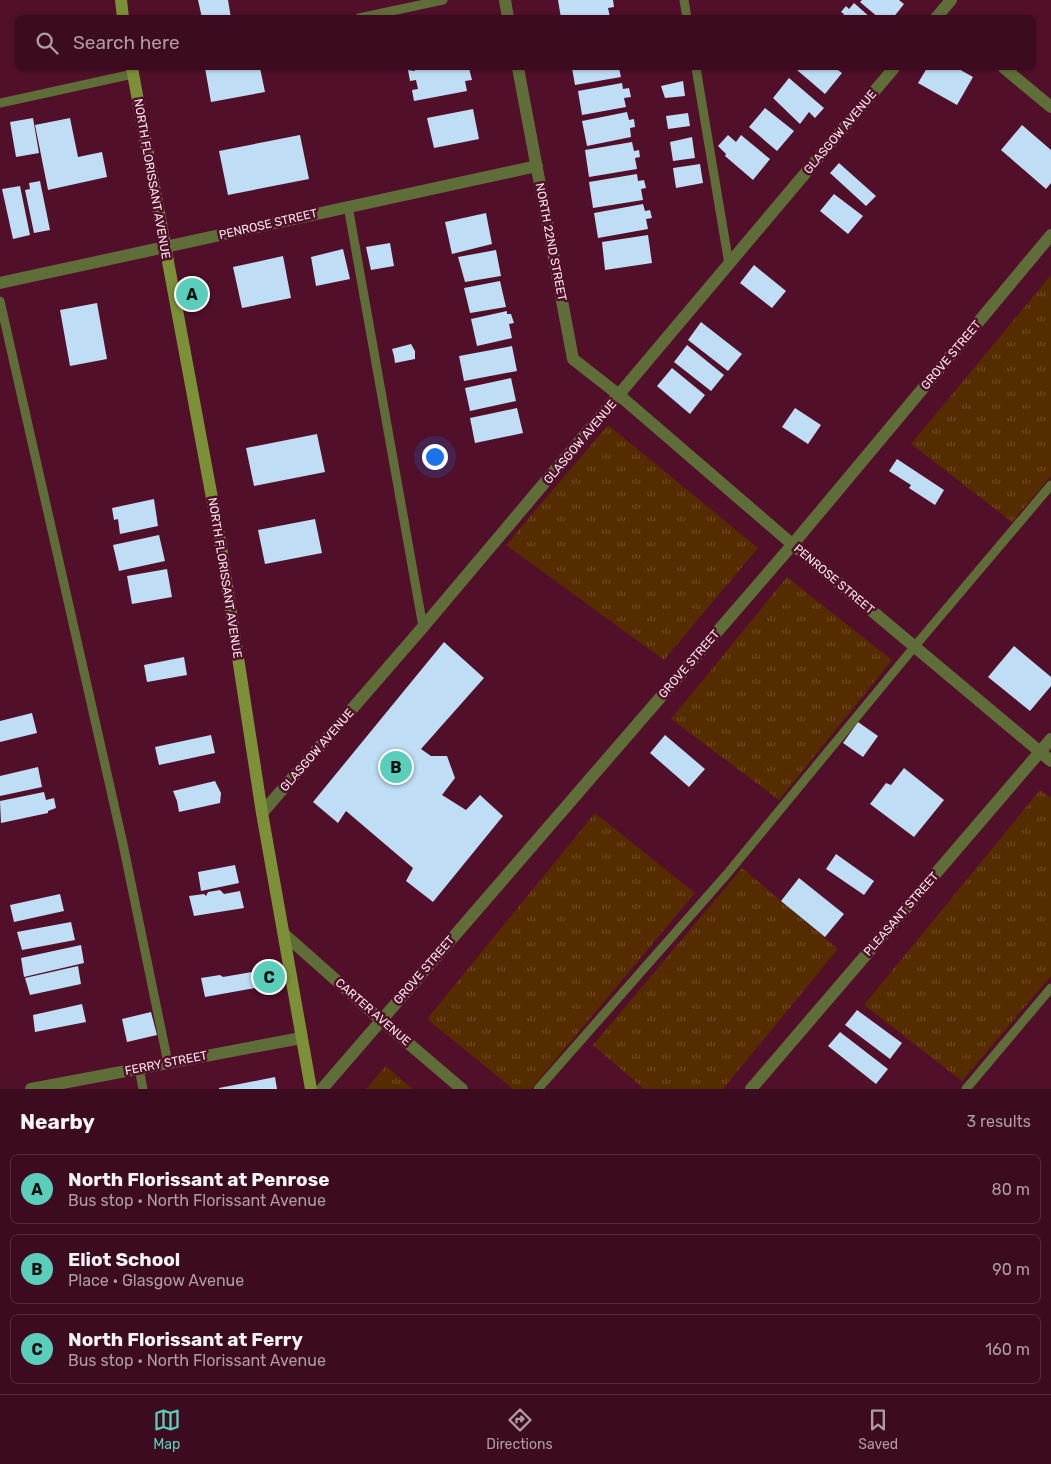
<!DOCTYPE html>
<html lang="en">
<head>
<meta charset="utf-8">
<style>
  body { margin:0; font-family:Rubik,sans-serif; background:#48192d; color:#f1f3f6 }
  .you { position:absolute; left:434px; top:456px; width:18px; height:18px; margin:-12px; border:4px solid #fff; border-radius:50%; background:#1a73e8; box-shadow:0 0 0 8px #1a73e833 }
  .badge { display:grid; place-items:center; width:32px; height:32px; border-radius:50%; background:#5bcebb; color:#111; font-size:16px; font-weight:700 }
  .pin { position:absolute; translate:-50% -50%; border:2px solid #fff; box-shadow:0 1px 5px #0006 }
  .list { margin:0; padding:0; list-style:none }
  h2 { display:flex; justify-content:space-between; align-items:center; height:65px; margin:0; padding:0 20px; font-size:21px }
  h2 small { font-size:16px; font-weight:400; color:#ad9ba5 }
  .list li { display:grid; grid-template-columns:32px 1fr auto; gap:15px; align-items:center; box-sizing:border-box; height:70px; margin:0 10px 10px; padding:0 10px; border:1px solid #562b3e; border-radius:8px }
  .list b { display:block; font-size:19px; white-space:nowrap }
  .list p { margin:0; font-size:16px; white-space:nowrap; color:#ad9ba5 }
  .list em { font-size:16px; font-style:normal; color:#ad9ba5 }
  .icon { flex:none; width:28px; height:28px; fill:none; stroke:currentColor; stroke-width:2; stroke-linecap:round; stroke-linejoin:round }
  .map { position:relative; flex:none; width:1051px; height:1089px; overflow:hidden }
  .search { position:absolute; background:#3d0b20; box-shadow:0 1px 4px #0004; left:15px; right:15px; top:15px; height:55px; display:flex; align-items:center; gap:12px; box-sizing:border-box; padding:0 18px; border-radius:8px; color:#ad9ba5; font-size:19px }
  .sheet { height:305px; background:#3d0b20 }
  nav { display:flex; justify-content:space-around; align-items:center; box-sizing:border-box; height:70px; border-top:1px solid #562b3e; background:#3d0b20; font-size:14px; color:#ad9ba5 }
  nav a { display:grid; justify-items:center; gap:2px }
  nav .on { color:#5bcebb }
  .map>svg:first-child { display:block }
  .grass { fill:url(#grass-tufts) }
  .building { fill:#bfddf4 }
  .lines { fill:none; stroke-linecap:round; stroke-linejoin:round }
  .service { stroke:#5f6d38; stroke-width:9 }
  .minor { stroke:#5f6d38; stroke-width:12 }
  .secondary { stroke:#7c9037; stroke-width:12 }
  .labels { text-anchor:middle; stroke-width:5; stroke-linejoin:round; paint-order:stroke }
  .street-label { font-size:12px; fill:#fae8ec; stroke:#510f2a }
</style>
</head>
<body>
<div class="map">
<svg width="1051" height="1089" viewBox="0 0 1051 1089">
  <defs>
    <pattern id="grass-tufts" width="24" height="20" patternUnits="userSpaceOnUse" patternTransform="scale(1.25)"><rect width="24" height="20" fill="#552c00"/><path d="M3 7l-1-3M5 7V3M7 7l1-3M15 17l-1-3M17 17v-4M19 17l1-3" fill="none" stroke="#6e4b25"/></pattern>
  </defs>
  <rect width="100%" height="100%" fill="#510f2a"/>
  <path class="grass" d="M1051,275v201l-39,46 -101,-78z
    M608,425l150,123 -94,112 -158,-115z
    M787,577l105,83 -113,140 -108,-81z
    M1040,790l11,8v178l-89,105 -98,-76z
    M595,813l100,80 -164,196h-18l-86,-70z
    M742,868l96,81 -115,140h-79l-51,-44z
    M386,1066l27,23h-47z"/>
  <path class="building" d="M198,0h30l3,18h-29z
    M558,0h55l1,7 -6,1 2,9 -49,1z
    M862,0h37l5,4 -11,14h-14l-19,-16z
    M854,3l17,15h-30l3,-4 -3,-2 5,-6 3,3z
    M205,68h55l5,24 -54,10z
    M415,68h54l3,12 -7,1 2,10 -53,10 -2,-11 6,-1 -2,-9 -6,1 -2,-11 7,1z
    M572,68h47l2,9 -46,8z
    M799,68h36l7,5 -17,21 -28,-24z
    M927,68h30l16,9 -16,28 -39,-22z
    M789,78l35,30 -9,10 -6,-6 -9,12 -27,-26z
    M683,81l2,15 -20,2 -4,-12z
    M622,83l1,6 6,-1 2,9 -7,1 2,9 -44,8 -4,-24z
    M765,108l29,23 -17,20 -28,-24z
    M473,109l6,30 -45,9 -7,-30z
    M627,112l2,8 5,-1 1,8 -5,1 1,9 -44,9 -5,-25z
    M688,113l2,13 -22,3 -2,-13z
    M33,118l6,35 -23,4 -6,-35z
    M70,118l8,39 24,-5 5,25 -59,13 -13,-65z
    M1022,125l29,25v33l-5,6 -45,-39z
    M300,135l9,44 -81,16 -9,-44z
    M728,135l8,7 5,-7 29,24 -17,21 -28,-24 1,-2 -8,-8z
    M692,137l3,21 -22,3 -3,-19z
    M632,142l2,9 5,-1 1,7 -5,1 2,11 -48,8 -4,-27z
    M839,163l37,33 -10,10 -36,-33z
    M700,164l3,19 -27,5 -3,-20z
    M637,174l1,7 6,-1 2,8 -5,1 2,11 -50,8 -4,-26z
    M40,181l10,49 -16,3 -9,-43 5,-1 -1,-6z
    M20,186l10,49 -17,4 -11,-50z
    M834,194l29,22 -15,18 -28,-23z
    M643,204l2,7 5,-1 2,8 -6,1 2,10 -50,9 -4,-25z
    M486,213l6,31 -40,10 -7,-32z
    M648,235l4,28 -47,7 -3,-28z
    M390,243l4,23 -23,4 -5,-23z
    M343,249l7,30 -34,7 -5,-29z
    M496,250l5,26 -36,6 -7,-25z
    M283,256l8,42 -49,10 -9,-41z
    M754,265l32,26 -14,17 -32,-25z
    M500,281l6,26 -36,6 -6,-25z
    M97,303l10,56 -37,7 -10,-56z
    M507,311v3h4l3,9 -5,1 3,14 -35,8 -6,-27z
    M701,322l41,32 -14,17 -40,-31z
    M411,344l4,7v8l-20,4 -1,-7 -2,-7z
    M687,345l37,30 -13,16 -37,-29z
    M512,346l5,25 -53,10 -5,-25z
    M672,368l33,27 -15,19 -33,-28z
    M511,378l5,23 -46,10 -5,-23z
    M517,408l6,25 -48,10 -5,-25z
    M795,408l26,17 -13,19 -26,-17z
    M317,434l8,38 -71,14 -8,-38z
    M897,459l47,31 -9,15 -26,-17 2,-3 -22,-14z
    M154,499l4,27 -38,8 -2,-15 -4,1 -2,-12z
    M315,519l7,34 -57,11 -7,-34z
    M159,535l6,26 -46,10 -6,-26z
    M167,569l5,28 -40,7 -5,-28z
    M444,642l40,36 -63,71 10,7h16l8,22 -13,17 24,15 14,-15 23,21 -70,86 -27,-21 7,-13 -67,-57 -8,12 -25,-21z
    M1014,646l37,31v9l-21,25 -42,-34z
    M184,657l3,18 -40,7 -3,-17z
    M32,713l5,20 -37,9v-21z
    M858,722l20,14 -15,21 -20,-14z
    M211,735l4,18 -56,12 -4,-18z
    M665,735l40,34 -16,18 -39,-34z
    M38,767l4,20 -42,9v-20z
    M904,768l40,32 -30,37 -44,-33 16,-21 5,2z
    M215,781l6,12 -1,10 -41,9 -2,-11 -4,-10z
    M44,792l2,8 8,-2 2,10 -8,3v2l-47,10 -1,-22z
    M836,854l38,27 -10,14 -38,-26z
    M235,865l4,18 -38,8 -3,-19z
    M799,878l45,36 -19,23 -44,-36z
    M220,890l4,4 16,-3 4,17 -50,8 -5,-20 15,-2 2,2 2,-4z
    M60,894l4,17 -50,11 -4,-17z
    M71,922l4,18 -53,10 -5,-18z
    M81,945l3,18 -60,14 -3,-19z
    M78,966l3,18 -51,11 -5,-17z
    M252,972l3,16 -50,9 -4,-19 19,-3 3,2z
    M82,1004l4,18 -51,10 -2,-17z
    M857,1010l45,33 -12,16 -45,-34z
    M151,1012l6,23 -30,7 -5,-23z
    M840,1032l48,37 -12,15 -48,-38z
    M275,1077l2,12h-58v-1z"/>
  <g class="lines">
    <path class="service" d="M684,0l3,18
      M359,18l84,-18
      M696,68l33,196
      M0,103l133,-29
      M348,206l75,421
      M0,301l123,543 45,219
      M139,1068l4,21
      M538,1089l189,-215 188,-228 136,-161
      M966,1089l85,-101"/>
    <path class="minor" d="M505,0l3,18
      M936,18l15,-18
      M518,68l55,291 46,36 166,143 266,223
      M1004,68l47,39
      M0,283l537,-117
      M262,813l161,-186 471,-559
      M284,934l97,86 81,69
      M31,1089l270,-51
      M322,1089l471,-545 258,-309
      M751,1089l300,-350"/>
    <path class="secondary" d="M121,0l2,18
      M132,68l88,473 42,272 49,276"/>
  </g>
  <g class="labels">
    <g class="street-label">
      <text transform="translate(840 132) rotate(-50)" y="4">GLASGOW AVENUE</text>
      <text transform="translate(152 179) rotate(80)" y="4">NORTH FLORISSANT AVENUE</text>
      <text transform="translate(268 224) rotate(-13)" y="4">PENROSE STREET</text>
      <text transform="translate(551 242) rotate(79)" y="4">NORTH 22ND STREET</text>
      <text transform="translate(951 355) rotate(-50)" y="4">GROVE STREET</text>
      <text transform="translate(580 442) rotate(-50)" y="4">GLASGOW AVENUE</text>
      <text transform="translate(225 578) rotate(81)" y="4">NORTH FLORISSANT AVENUE</text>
      <text transform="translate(834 579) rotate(40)" y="4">PENROSE STREET</text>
      <text transform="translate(689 664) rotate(-49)" y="4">GROVE STREET</text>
      <text transform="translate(317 750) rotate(-49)" y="4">GLASGOW AVENUE</text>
      <text transform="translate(901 914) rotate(-49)" y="4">PLEASANT STREET</text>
      <text transform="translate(424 970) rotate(-49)" y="4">GROVE STREET</text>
      <text transform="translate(373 1012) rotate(41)" y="4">CARTER AVENUE</text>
      <text transform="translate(166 1063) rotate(-11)" y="4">FERRY STREET</text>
    </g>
  </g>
</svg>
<div class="you"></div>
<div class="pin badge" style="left:192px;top:294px">A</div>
<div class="pin badge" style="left:396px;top:767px">B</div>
<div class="pin badge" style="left:269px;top:977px">C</div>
<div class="search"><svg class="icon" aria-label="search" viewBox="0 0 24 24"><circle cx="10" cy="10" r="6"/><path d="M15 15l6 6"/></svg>Search here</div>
</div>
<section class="sheet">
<h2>Nearby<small>3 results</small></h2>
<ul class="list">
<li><span class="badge">A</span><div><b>North Florissant at Penrose</b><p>Bus stop · North Florissant Avenue</p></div><em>80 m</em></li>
<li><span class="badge">B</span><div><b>Eliot School</b><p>Place · Glasgow Avenue</p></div><em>90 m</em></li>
<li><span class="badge">C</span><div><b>North Florissant at Ferry</b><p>Bus stop · North Florissant Avenue</p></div><em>160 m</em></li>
</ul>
</section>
<nav>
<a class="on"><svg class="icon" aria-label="map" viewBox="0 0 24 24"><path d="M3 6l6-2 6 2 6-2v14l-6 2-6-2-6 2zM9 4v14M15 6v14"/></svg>Map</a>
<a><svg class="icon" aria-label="directions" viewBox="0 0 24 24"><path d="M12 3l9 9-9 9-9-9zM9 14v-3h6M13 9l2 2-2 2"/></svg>Directions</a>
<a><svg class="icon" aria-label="saved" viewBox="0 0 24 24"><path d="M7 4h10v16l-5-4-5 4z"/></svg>Saved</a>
</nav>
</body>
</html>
